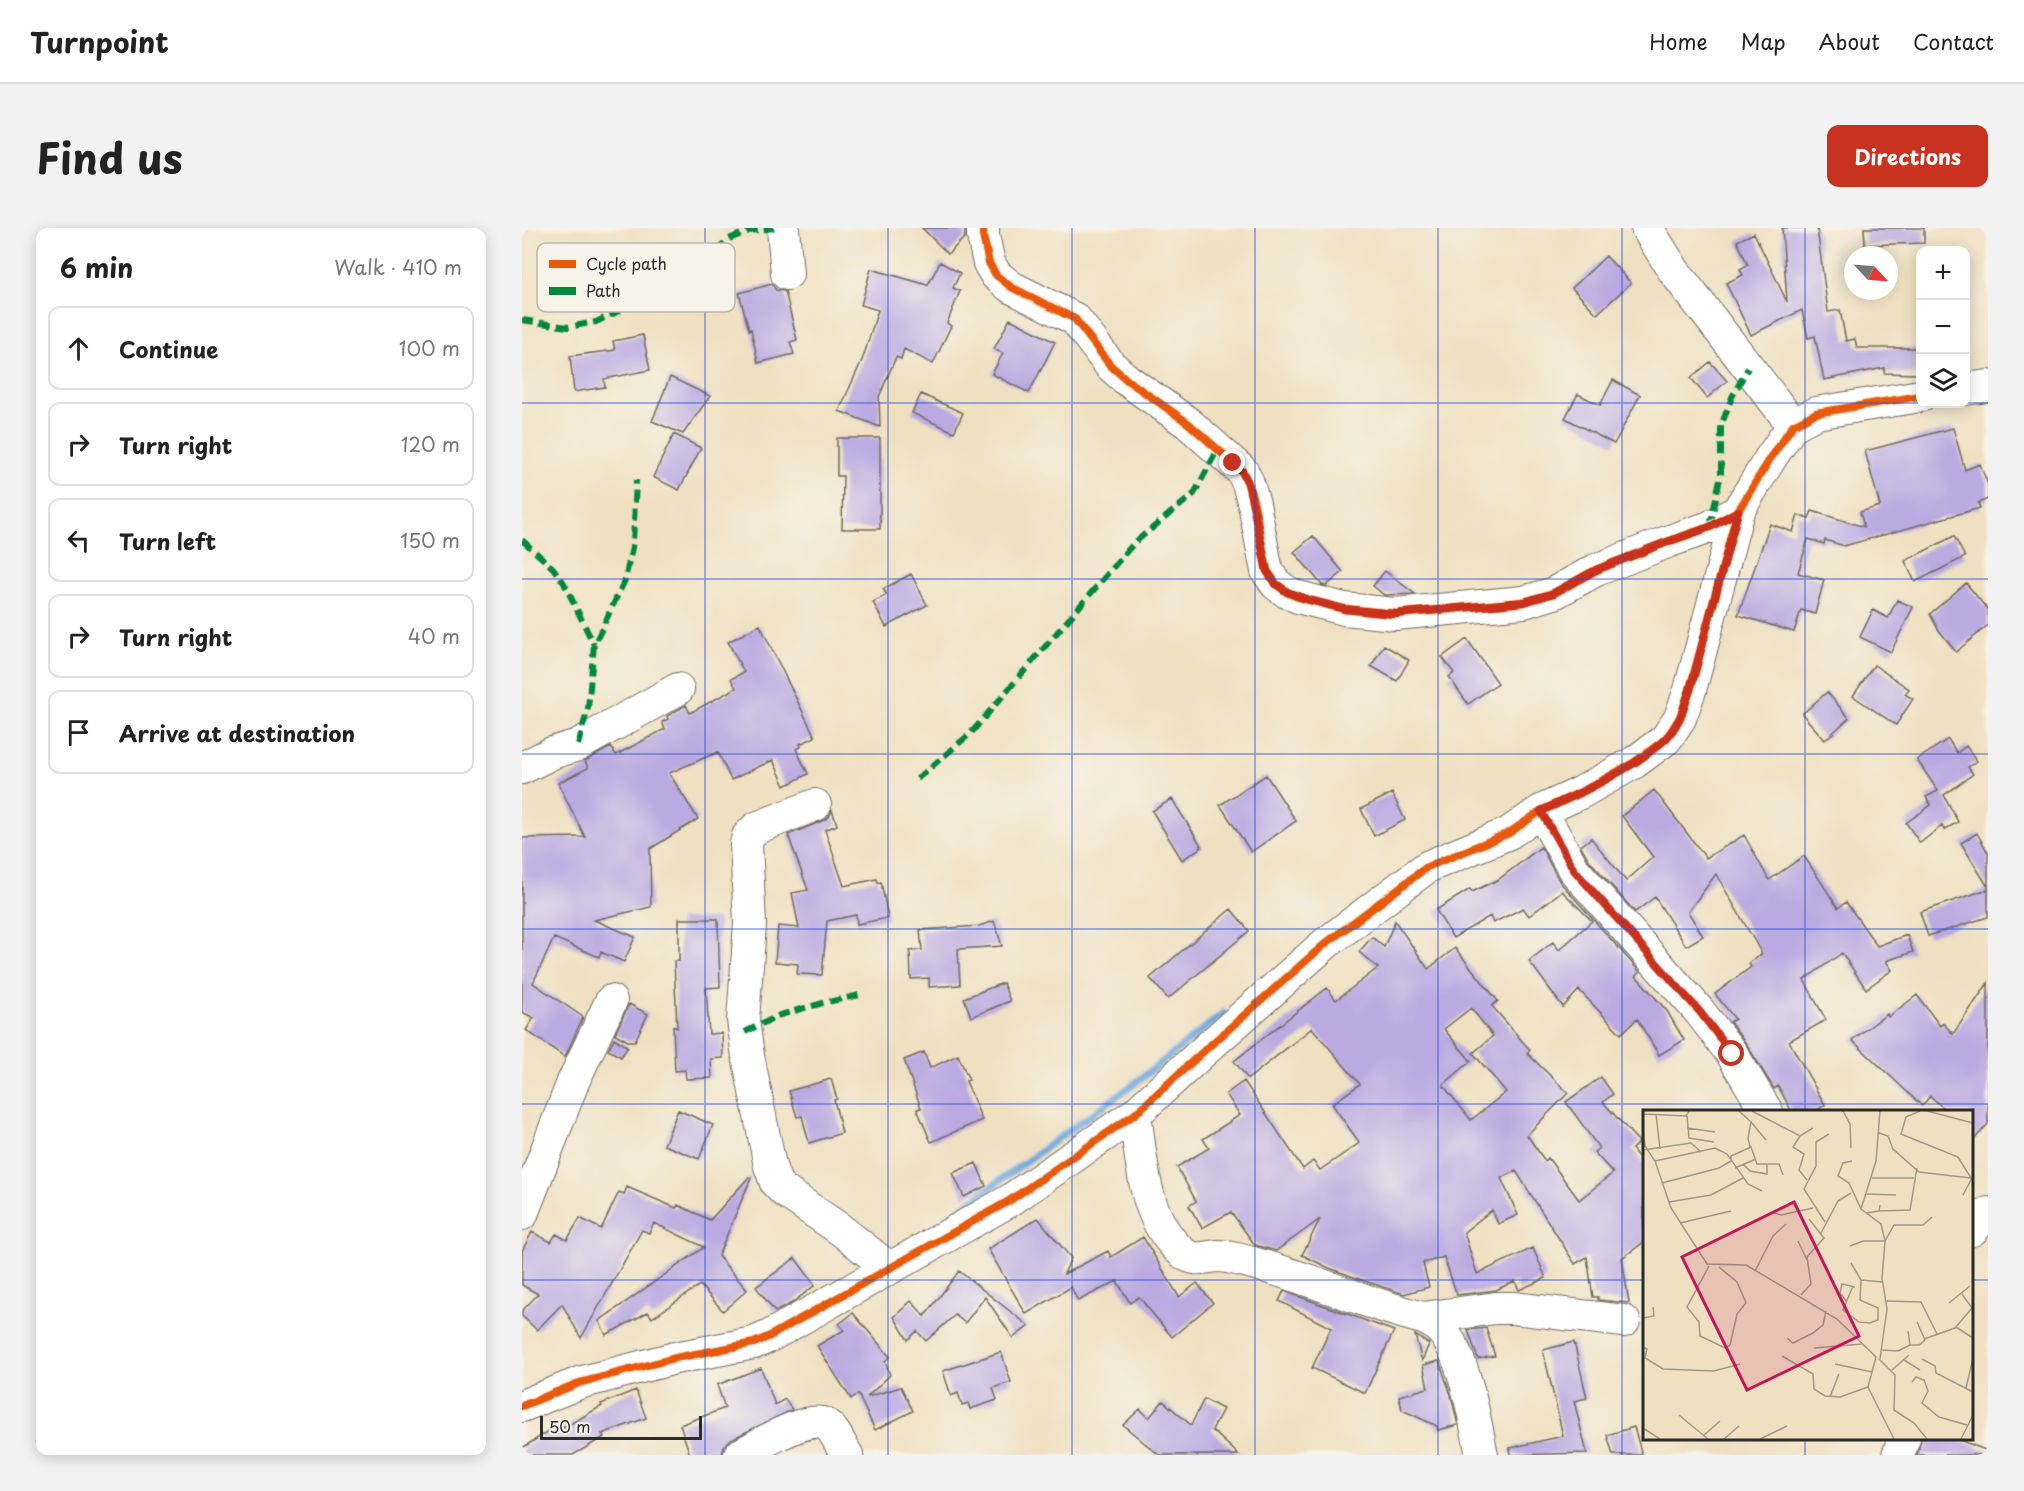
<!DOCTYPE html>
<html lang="en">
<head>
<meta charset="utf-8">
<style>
  body { margin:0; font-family:"Playpen Sans",sans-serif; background:#f2f2f2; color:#222 }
  .controls { position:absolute; right:18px; top:18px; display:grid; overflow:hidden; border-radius:12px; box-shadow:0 3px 15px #0003 }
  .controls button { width:54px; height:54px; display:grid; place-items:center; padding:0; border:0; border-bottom:2px solid #e0e0e0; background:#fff; color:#222; font:30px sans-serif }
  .compass { position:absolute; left:1322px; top:18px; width:54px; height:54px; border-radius:50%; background:#fff; box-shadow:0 3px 15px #0003; rotate:116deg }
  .scale { position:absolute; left:18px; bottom:15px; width:162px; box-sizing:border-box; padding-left:6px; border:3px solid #2b2b2b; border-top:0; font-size:16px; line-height:21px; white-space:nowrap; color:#2b2b2b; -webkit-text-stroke:4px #f7f3e8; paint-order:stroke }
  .stop { position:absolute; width:18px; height:18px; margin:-14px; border:4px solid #c8321e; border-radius:50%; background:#fff }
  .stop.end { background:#c8321e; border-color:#fff; box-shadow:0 2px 6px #0008 }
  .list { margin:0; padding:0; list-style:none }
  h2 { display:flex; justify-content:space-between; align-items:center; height:78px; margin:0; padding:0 24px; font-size:26px }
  h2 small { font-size:20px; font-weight:400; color:#767676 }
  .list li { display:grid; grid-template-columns:39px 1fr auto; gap:18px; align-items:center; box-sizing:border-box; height:84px; margin:0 12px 12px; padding:0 12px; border:2px solid #e0e0e0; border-radius:12px }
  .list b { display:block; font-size:22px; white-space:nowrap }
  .list em { font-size:20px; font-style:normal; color:#767676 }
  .icon { flex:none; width:33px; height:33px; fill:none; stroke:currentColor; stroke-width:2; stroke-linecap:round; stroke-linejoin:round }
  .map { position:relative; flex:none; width:1466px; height:1227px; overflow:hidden; border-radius:12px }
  header { display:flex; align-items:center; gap:36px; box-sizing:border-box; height:84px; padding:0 30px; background:#fff; border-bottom:2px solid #e0e0e0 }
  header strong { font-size:28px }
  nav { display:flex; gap:33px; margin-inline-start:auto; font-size:21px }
  .intro { display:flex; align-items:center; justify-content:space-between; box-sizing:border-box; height:144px; padding:0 36px }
  h1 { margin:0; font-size:42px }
  .button { padding:15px 27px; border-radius:12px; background:#c8321e; color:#fff; font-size:21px; font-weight:700 }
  main { display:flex; gap:36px; padding:0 36px }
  aside { flex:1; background:#fff; border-radius:12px; box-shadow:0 3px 15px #0003 }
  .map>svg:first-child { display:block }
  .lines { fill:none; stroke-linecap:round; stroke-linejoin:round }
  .stream { stroke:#6ba5db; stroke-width:7 }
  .building { fill:#baaae1; fill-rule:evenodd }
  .minor-casing { stroke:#706a60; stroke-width:34 }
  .minor { stroke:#fff; stroke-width:32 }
  .quiet { stroke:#00873e; stroke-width:6; stroke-dasharray:12 6; stroke-linecap:butt }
  .cycleway-casing { stroke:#f7f3e8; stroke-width:11 }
  .cycleway { stroke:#e8590c; stroke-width:8 }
  .route { stroke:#c8321e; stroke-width:8 }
  .grid { fill:none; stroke:#1d4ed8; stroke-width:1.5; stroke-opacity:0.55 }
  .inset-road { fill:none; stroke:#a19885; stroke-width:1.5 }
  .view { fill:#c2185b; fill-opacity:0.15; stroke:#c2185b; stroke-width:3 }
  .inset-edge { fill:none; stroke:#2b2b2b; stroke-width:3 }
  .key { fill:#f7f3e8; stroke:#bab7af; stroke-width:1.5 }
  .key-label { font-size:16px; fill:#2b2b2b }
</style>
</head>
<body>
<header>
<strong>Turnpoint</strong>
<nav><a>Home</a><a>Map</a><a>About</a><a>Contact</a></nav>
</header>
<div class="intro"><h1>Find us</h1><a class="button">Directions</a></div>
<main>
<aside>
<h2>6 min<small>Walk · 410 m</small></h2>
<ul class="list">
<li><svg class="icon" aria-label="ahead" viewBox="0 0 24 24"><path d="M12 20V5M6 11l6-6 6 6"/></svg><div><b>Continue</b></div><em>100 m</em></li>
<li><svg class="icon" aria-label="right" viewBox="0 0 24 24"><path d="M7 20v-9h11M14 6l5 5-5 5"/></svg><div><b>Turn right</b></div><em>120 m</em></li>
<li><svg class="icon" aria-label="left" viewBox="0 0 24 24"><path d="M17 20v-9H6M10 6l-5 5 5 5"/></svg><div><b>Turn left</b></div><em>150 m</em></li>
<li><svg class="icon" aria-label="right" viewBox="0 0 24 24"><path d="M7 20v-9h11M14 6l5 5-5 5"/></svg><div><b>Turn right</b></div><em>40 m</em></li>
<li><svg class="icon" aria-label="arrive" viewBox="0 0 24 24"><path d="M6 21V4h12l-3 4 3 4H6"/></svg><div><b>Arrive at destination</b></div></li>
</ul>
</aside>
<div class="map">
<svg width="1466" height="1227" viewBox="0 0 1466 1227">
  <rect width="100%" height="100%" fill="#f7f3e8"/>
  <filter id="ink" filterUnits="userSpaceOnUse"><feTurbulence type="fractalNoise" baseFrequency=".0167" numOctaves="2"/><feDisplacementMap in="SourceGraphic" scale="12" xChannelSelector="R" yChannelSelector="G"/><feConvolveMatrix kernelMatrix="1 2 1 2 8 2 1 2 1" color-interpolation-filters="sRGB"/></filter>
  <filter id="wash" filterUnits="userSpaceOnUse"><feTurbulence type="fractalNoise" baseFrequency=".008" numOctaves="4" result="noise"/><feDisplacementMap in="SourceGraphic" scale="24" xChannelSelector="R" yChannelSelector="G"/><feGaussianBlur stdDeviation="1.35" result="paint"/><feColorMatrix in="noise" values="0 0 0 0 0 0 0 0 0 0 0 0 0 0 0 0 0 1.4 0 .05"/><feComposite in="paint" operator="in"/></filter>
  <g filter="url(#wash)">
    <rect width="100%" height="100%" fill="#efe0c1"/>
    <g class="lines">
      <path class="stream" d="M427,989l185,-133 90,-71"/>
    </g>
    <g id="blocks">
      <path class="building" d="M400,0h43v9l-17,17z
        M1260,0h35l11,84 12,-2 6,31 9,-2 2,9h61l-1,26 -33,-1v-5l-60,12 -9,-44 -7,2 -6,-28 -51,25 -25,-52 17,-8 -3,-6 8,-4 -11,-24 17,-8 33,69z
        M1342,0h60v15l-59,2z
        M1084,28l25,27 -34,31 -25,-26z
        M418,34l20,11 -7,15 7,3 -13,32 4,3 -18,38 -29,-15 -3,10 -5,-2 -17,40 1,30 -41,-16 24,-53 15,-48 -17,-5 10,-36 57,16z
        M250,56l4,6 9,1 12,49 -7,2 4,12 -36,9 -7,-34 -2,1 -10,-37z
        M488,91l45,23 -26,51 -37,-19 11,-21 -9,-4z
        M121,107l7,35 -46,9 1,8 -31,5 -4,-36 45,-6 -2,-9z
        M1188,134l17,19 -20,17 -16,-20z
        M148,149l40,19 -27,38 -31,-13z
        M1091,152l27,15 -26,49 -49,-26 13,-24 22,11z
        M399,166l42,19 -9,19 -42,-19z
        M1431,200l12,42 15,-6 8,21v14l-10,4 2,5 -136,38 -19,-6 -1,4 -16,-5 -10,34 26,7 -9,34 -14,-4 -7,22 -56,-17 32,-91 23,8 5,-17 11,3 3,-7 52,16 -4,-15 20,-6 -15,-55z
        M152,206l27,14 -22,42 -26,-13z
        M315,210h43v91h-38l1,-53h-6z
        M791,308l30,36 -17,14 -4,-1 -28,-33z
        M1432,308l11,21 -50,25 -10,-21z
        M863,343l30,23 -31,1 -11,-9z
        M389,346l16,31 -41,22 -13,-25 14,-7 -4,-6z
        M1444,355l22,27v15l-32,27 -18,-23 -8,-15z
        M1375,372l16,7 -22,45 -31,-15 13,-27 15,8z
        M238,397l55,112 -15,7 1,3 -5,2 12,25 -23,12 -12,-26 -42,20 -13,-28 -49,21 29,46 -48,30 1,58 -57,13 41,17 -11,25 -23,-10 -2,5 -45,-19 -21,45 50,34 -18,40 -39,-27 8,-12 -12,-6v-174l63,-1 -27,-54 30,-15 -3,-7 26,-14 5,8 49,-26 -3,-7 6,-3 -1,-3 19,-11 4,8 46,-25 -5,-9 13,-7 -16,-30z
        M945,411l31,44 -30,21 -19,-27 5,-4 -12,-16z
        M862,417l25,15 -12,21 -26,-15z
        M1352,437l35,24 -4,5 8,5 -17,26 -43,-29z
        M1305,464l22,26 -24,22 -23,-26z
        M1426,511l9,14 9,-7 11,15 -9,6 5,7 -29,21 14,27 -14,8 -2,-4 -22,17 -14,-20 25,-18 -5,-8 12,-6 -21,-31z
        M744,547l30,46 -45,31 -31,-47z
        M1132,562l52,68 38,-23 25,45 35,-24 34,52 8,-6 31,44 30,-11 6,17 -27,9 6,9 -26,19 -24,-36 -38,27 22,40 -37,21 36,64 -11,7h-22l-14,-26 -4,3 -27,-44 -17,-23 5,-3 -20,-25 36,-27 -2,-4 13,-9 -46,-80 -28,38 15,24 -17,10 -31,-49 -20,15 -46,-52 -8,-14 10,-8 35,43 27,-24 -31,-41z
        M870,565l13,27 -31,16 -13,-27z
        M650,571l30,48 -20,13 -30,-49z
        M310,582l5,15 -12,5 19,56 33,-7 1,4 3,-1 7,36 -31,6 -1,-9 -29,6 -5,54 -25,-1 1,-10 -23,-2 3,-36 21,2 -7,-35 16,-3 -20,-55 34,-14 7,-4z
        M1455,605l11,20v34l-27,-44z
        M1019,619l19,35 80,90 -4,4 31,35 17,29 -25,15 -22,-36 -16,15 -42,-44 -16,17 -34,-46 24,-19 6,8 33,-29 -30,-30 -33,25 -6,-8 -30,15 -3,-7 -37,22 -17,-28 34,-21 2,3 27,-13z
        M1466,661v28l-60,19 -8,-24z
        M709,681l18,22 -81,68 -18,-21z
        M157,691h39l2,68 -14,1 3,46 13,-1 1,25 -12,1 1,19 -26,1 -1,-9 -10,1 -2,-45 4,2 -3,-67h5z
        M472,693l8,25 -44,3 2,36 -31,2v-9l-18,1 -1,-28 12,-1 -2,-20 59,-4z
        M873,693l33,48 27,-21 43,53 -6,5 38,44 -3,3 41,40 -41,42 18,26 3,-3 31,42 34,-27 -19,-21 5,-4 -33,-46 35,-25 12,17 -10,8 36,40 -7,7 12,15v78l-22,16 7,45 -31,-3v-3h-5l-6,-40 -12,7 -59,-93 -15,7 17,37 -20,9 -6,-14 -28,22 13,42 56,-26 13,30 -27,12 -4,-9 -19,9 -39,5 -13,-38 -21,6 6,24 -25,7 -42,-14 -33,-12 -27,-13 18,-36 -44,32 -21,-6 -24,-33 -29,16 -13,-22 7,-5 -19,-34 32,-19 -6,-9 37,-24 -14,-21 18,-13 59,88 10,-8 7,9 38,-26 1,-2 -27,-38 28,-20 -48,-56 -64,51 -14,-18 93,-73 9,12 42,-32 -19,-16 13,-15 12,10zM949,780l22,28 -20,17 33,39 -35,28 -28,-35 28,-24 -27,-32z
        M481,755l7,18 -39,16 -7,-19z
        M1466,755v141l-17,19v-31h-23l-18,-16 -8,10 -70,-66 35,-26 1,3 29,-22 23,31 3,-3 10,11z
        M107,776l19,10 -13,27h-7l-13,-7z
        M92,810l14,9 -7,10 -13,-7z
        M402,824l6,16 28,-13 11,25 -3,1 16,39 -51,22 -14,-33 4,-1 -17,-48z
        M309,851l6,20 -3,1 8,33 -33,10 -7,-27 -5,1 -8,-26z
        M156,882l35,15 -14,34 -35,-14z
        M454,935l10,23 -22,11 -11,-24z
        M227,949l2,1 -33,78 29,34 -24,21 -23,-26 -48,33 -4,-6 -42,23 -7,-14 105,-74 -50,-24 -5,10 -7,-3 -61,108 -19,-34 -25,26 -15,-14v-5l16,-17 -16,-9v-34l10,-19 19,10 5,-8 11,6 13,-22 21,11 18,-37 5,2 3,-7 49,21 2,-3 32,15z
        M516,990l33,40 -7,16 44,-23 3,6 32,-20 36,60 18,-14 16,20 -41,34 -33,-40 -9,6 -13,-22 -39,20 -7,-14 -45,27 -38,-65z
        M273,1030l20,27 -23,18 -17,9 -19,-25z
        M437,1043l29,23 41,32 -16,12 -28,-41 -20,26 -10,-8 -29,26 -9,-10 -9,9 -14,-23 17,-16 14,15z
        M762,1063l110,40 -29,62 -53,-25 19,-40 -52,-27z
        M331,1085l37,44 -5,4 5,14 -23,22 34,-10 12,24 -38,19 -17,-36 -7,5 -34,-53 27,-16 -5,-6z
        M964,1100l9,28 -17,3 -10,-29z
        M893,1107l14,9 -7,17z
        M1052,1114l13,56 -13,3 13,52 -76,2 -1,-7 53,-12 -20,-86z
        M479,1124l10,30 -18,6 4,12 -27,9 -2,-6 -6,2 -4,-12 -7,3 -8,-25z
        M917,1133l12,34 7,30 -20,5 -1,-4 -35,-16 -3,-14 29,-8 -5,-23z
        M239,1140l14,37 10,-6 7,11 -61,29 -7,7 -2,9h-32l-10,-30 45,-17 -8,-23z
        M114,1162l10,28 -44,16 2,3 -31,18h-51v-7l38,-24 3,4 39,-22 -1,-2z
        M682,1171l19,10 -11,21 27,25h-80l-36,-30 17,-16 9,9 14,-17 28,24z
        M1112,1199l8,28h-29l-6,-20z
        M1399,1210h33l34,13v4h-71z"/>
    </g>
  </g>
  <g filter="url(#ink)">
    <use href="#blocks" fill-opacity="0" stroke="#706a60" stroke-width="1.5"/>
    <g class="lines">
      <g class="minor-casing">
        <path id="minor" d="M261,0l4,46
          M461,0v8l6,27 7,12 15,12 64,32 35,46 17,15 61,43 54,48 6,12 6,21 13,67 9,13 11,8 11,5 46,12 51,5 129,-12 30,-9 42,-23 71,-28 43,-15 28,-16
          M1125,0l27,43 119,154
          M1444,161l22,-3
          M0,540l30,-15 26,-8 100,-56
          M293,577l-59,23 -8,8 -2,8 4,80 -7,96 5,36 22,110 6,17 8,8 57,39 48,38
          M1019,583l33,59 126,142 32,42 35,58
          M613,886c7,47 8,106 48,139 11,9 22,4 35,3 9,0 18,3 27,5 61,15 118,42 178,57 7,3 14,7 19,13 23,26 33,90 40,124
          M0,986l51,-132 38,-81
          M1450,1002l16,-17
          M901,1090l73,-10h17l111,13
          M0,1178l57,-23 96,-25 79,-15 14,-6 241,-136 126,-87 71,-65 119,-105 102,-77 82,-34 32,-22 39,-18 55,-31 31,-23 14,-21 10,-28 48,-179 32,-52 23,-34 23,-12 104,-17
          M218,1227c17,-9 67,-40 85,-31 9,4 16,22 22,31
          M1376,1227l6,-17"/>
      </g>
      <use href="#minor" class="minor"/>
      <path class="quiet" d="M0,92l46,7 28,-5 94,-45 39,-38 20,-8 25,-3
        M1188,299l11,-53v-48l11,-29 16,-29
        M0,312l31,28 11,15 30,62
        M56,517l10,-37 6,-63 31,-65 8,-37 3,-63
        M395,551l54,-46 163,-190 60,-49 24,-45
        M223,804l35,-17 43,-12 37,-8"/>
      <g class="cycleway-casing">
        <path id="cycleway" d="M461,0v8l6,27 7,12 15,12 64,32 35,46 17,15 61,43 54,48 6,12 6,21 13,67 9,13 11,8 11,5 46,12 51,5 129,-12 30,-9 42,-23 71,-28 43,-15 28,-16
          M0,1178l57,-23 96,-25 79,-15 14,-6 241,-136 126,-87 71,-65 119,-105 102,-77 82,-34 32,-22 39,-18 55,-31 31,-23 14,-21 10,-28 48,-179 32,-52 23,-34 23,-12 104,-17"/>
      </g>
      <use href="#cycleway" class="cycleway"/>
    </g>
  </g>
  <g class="lines" filter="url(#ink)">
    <path class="route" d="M711,235l9,8 6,12 19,88 9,13 11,8 22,8 35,9 51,5 129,-12 30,-9 42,-23 71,-28 43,-15 28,-16 -48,179c-6,17 -11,36 -25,49 -29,29 -87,55 -124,72l33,59 126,142 32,42"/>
  </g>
  <path class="grid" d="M183,0v1227M366,0v1227M550,0v1227M733,0v1227M916,0v1227M1100,0v1227M1283,0v884M0,175h1398M1444,175h22M0,351h1466M0,526h1466M0,701h1466M0,876h1466M0,1052h1122M1450,1052h16M1283,1210v17"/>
  <g transform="translate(1121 882)">
    <rect width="330" height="330" fill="#efe0c1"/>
    <path class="inset-road" d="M96,1l12,11 -3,16 2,9M109,1l48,25 13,-8M200,1l7,13 1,24M277,1l-14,6 -5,17 57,23 13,21M284,1l46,12M0,4l43,2 3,-5M13,4l4,35M44,6l2,22 25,4M108,12l15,18M44,18l28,4M0,20l2,16 10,15 16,47 36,56 39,1 91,54 39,38 -8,30 26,52M236,23l9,3 5,13 26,23 52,6M157,26l-7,11 11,7 -5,16 8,10M0,40l48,-7 10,9M12,51l60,-13 12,6 21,30 14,7M209,51l-9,2 -5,13 11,7 12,26M100,54l7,7 17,3v-9M92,58l21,-9M229,68h42M19,73l57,-15 12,-7v-5l20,-9 6,17h22l4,11M224,84l29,1M320,85l9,-17M26,92l42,-7 32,-17M236,101l31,-1 7,-42M128,102l10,3 32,-7M223,103l13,-2 1,-6M182,112l-21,-33 12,-23v-24l13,-8M37,113l51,-12M178,123l17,-32 13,-8M155,131l9,19M207,136l13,-5h22l9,-16h29l9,-8M208,153l10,17M66,156l-22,41 12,15 1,14 25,12 5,-3 7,-31 9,-11 -9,-21 -18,-15M112,161l18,-35 13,-12M210,176l-10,24 16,12 11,1 8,-3v-12l-18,-8 1,-20 22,2M158,185l10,-11 -4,-27 17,-19 -15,-19M244,191l34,1 16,32M204,192l-7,-9 2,-9 13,3M306,193l21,-17M0,208l11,-2 -1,-9M313,217l17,11M144,228l6,5 20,-10 10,-8 3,-14M281,229l31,-11 17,-20 -10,-14M267,235h9l6,-5 -8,-18M0,237l4,2 -2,9 18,11 51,2 26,-7M171,238l48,-4M239,240l16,1 12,-6 -2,-14M139,246l31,18 1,15 11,7 15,1 28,-10M236,249l16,16 -1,35 20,13 13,16M237,249l7,-50 -5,-31 3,-37 -4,-17 -20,-15 15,-48 4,-50M279,249l13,7 1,7 37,19M261,250l16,10M192,254l37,8M249,260l17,-15M269,272l4,-5 8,3 4,11 -6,12 17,14 28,8M323,278l7,-30M187,287l9,-23M36,305l29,24M0,318l17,11M60,326l17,-15M81,329l15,-13M117,329l27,-13M318,329l12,-24"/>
    <path class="view" d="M151,92l65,134 -112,54 -65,-133z"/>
    <rect width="330" height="330" class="inset-edge"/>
  </g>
  <rect x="15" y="15" width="198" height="69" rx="9" class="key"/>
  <rect x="27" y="32" width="27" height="8" fill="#e8590c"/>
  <rect x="27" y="59" width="27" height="8" fill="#00873e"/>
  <g class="key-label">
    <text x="64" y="42">Cycle path</text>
    <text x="64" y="69">Path</text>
  </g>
</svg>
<div class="controls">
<button>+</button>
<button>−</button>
<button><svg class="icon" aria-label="layers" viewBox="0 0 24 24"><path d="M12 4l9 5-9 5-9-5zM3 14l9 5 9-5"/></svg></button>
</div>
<svg class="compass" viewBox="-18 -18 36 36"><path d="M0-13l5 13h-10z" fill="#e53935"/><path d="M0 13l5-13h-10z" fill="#767676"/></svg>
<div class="scale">50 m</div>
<div class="stop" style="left:1210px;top:826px"></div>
<div class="stop end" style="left:711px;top:235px"></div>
</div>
</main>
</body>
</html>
